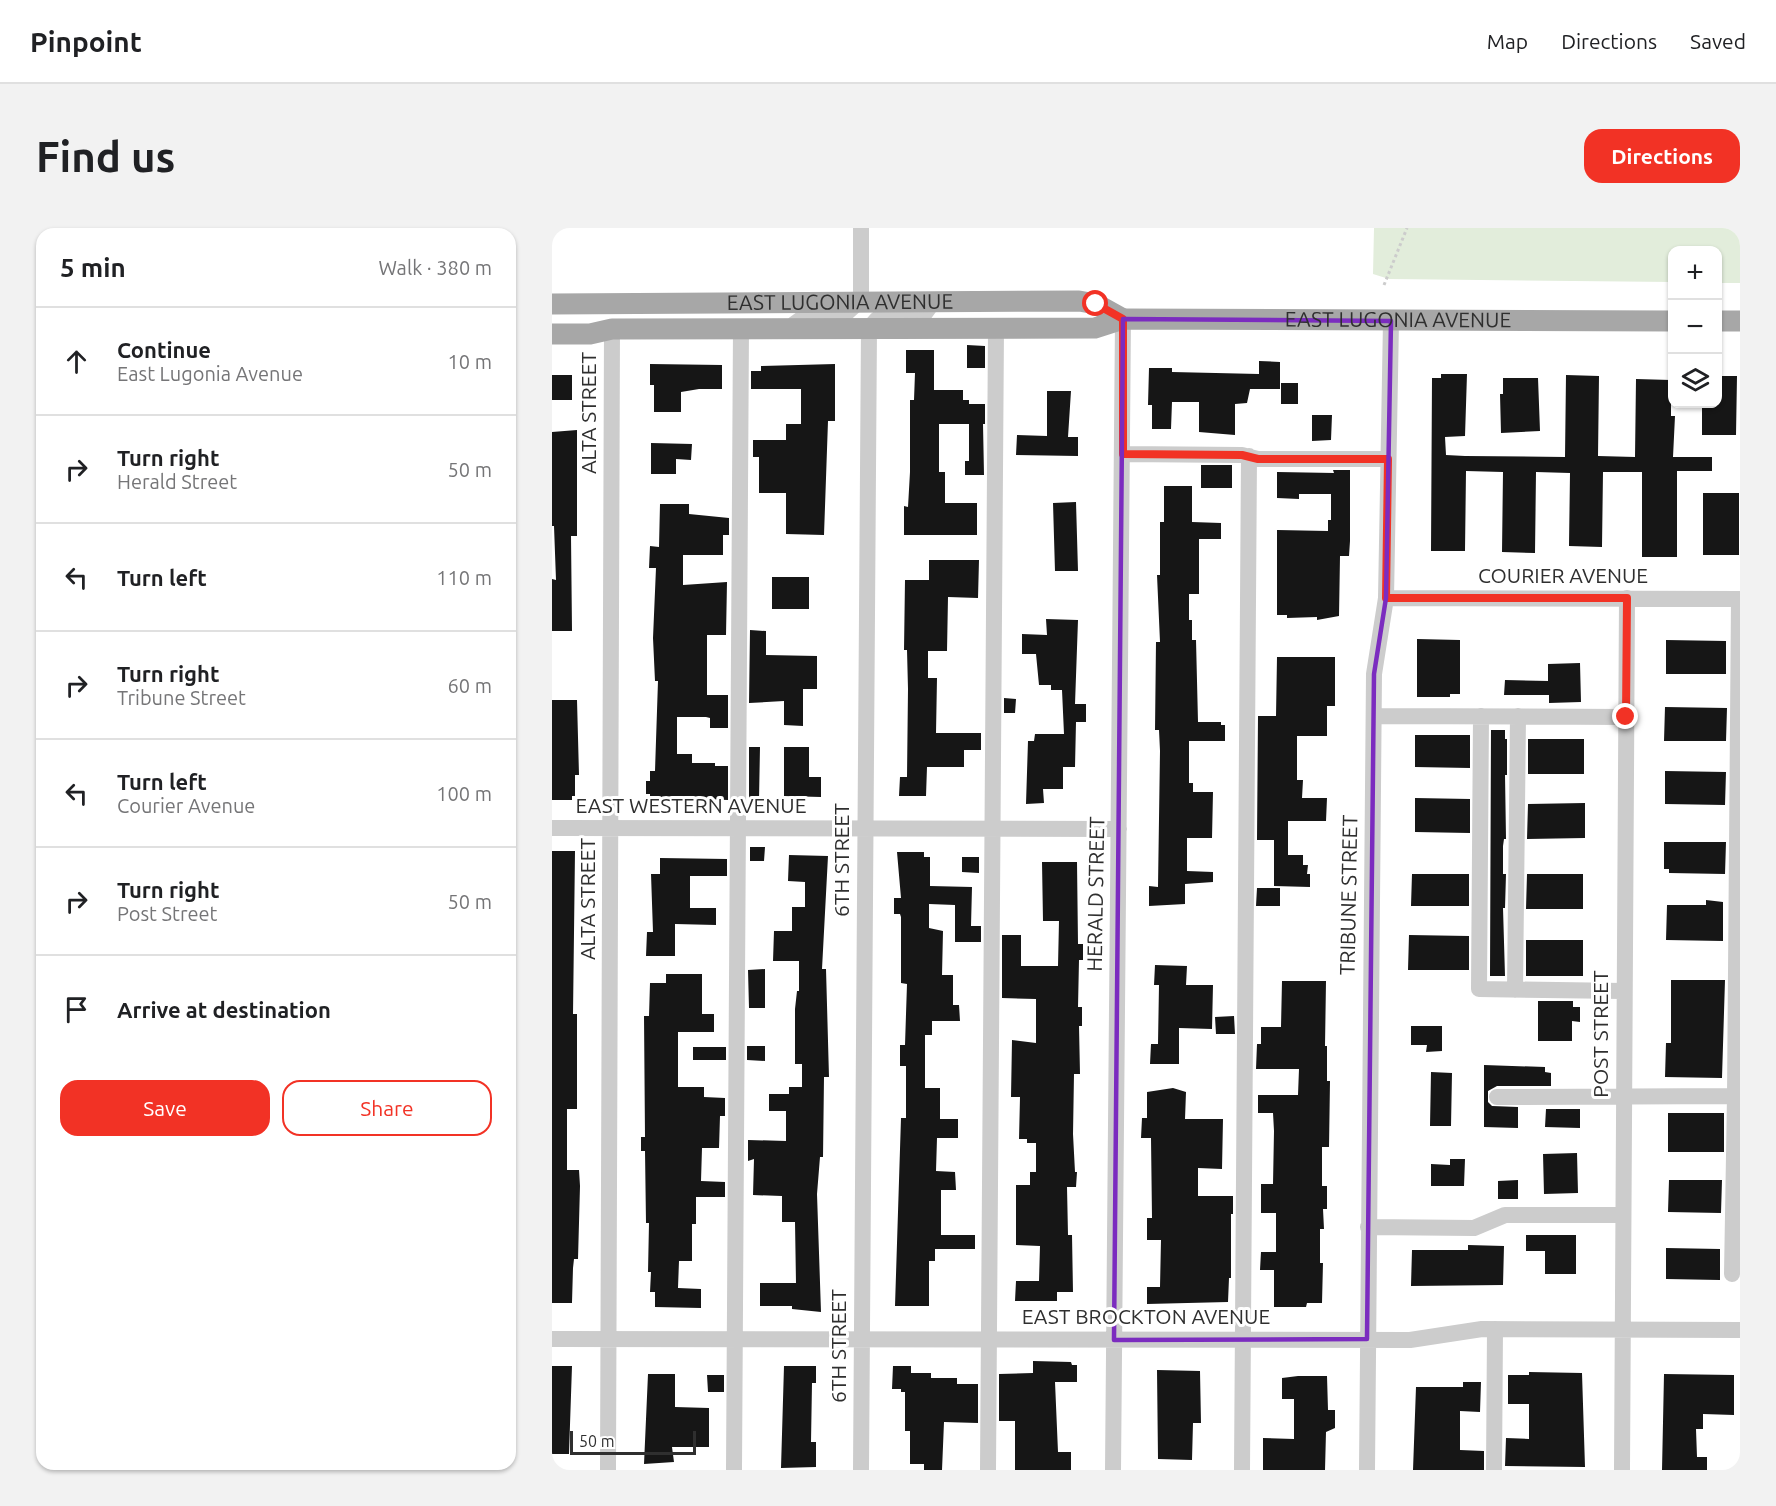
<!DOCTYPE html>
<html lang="en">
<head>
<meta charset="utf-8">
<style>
  body { margin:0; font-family:Ubuntu,sans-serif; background:#f2f2f2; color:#202124 }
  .controls { position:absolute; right:18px; top:18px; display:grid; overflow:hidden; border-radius:12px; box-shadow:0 2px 4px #0004 }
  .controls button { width:54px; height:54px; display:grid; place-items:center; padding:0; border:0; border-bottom:2px solid #e0e0e0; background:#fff; color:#202124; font:30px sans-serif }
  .scale { position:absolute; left:18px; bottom:15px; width:126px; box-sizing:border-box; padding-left:6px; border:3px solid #2f2f2f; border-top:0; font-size:16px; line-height:21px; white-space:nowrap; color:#2f2f2f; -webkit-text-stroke:4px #fff; paint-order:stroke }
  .stop { position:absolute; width:18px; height:18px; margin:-14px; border:4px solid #f23225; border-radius:50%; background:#fff }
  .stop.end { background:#f23225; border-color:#fff; box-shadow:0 2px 6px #0008 }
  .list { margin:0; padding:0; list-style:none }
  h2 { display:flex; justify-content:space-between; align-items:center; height:78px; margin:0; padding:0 24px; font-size:26px }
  h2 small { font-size:20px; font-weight:400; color:#757577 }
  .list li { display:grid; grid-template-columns:39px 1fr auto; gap:18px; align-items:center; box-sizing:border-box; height:108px; padding:0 24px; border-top:2px solid #e0e0e0 }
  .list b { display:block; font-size:22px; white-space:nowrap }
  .list p { margin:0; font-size:20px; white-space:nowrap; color:#757577 }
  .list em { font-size:20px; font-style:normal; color:#757577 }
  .actions { display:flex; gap:12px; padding:18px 24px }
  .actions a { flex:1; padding:14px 0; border:2px solid #f23225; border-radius:18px; text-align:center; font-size:21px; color:#f23225 }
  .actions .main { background:#f23225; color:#fff }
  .icon { flex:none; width:33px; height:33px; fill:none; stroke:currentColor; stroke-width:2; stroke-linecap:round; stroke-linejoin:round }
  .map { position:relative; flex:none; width:1188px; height:1242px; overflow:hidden; border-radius:18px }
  header { display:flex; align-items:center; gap:36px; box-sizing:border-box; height:84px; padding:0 30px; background:#fff; border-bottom:2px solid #e0e0e0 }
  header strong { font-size:28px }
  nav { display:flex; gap:33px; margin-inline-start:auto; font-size:21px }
  .intro { display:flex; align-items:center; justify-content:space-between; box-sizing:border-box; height:144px; padding:0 36px }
  h1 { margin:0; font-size:42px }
  .button { padding:15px 27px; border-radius:18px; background:#f23225; color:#fff; font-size:21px; font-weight:700 }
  main { display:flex; gap:36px; padding:0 36px }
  aside { flex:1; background:#fff; border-radius:18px; box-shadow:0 2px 4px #0004 }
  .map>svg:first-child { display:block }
  .green { fill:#e2eddb }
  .building { fill:#161616 }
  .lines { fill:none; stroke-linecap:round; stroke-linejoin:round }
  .path { stroke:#ccc; stroke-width:3; stroke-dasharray:3 3; stroke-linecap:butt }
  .minor { stroke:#ccc; stroke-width:16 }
  .major { stroke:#a7a7a7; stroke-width:21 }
  .route { stroke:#f23225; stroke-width:8 }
  .marked { fill:none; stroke:#7b2cbf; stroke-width:4.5; stroke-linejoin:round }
  .labels { text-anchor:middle; stroke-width:6; stroke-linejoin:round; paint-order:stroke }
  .street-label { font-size:21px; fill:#2f2f2f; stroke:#fff }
</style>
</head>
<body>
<header>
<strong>Pinpoint</strong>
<nav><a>Map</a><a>Directions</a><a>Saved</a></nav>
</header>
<div class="intro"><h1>Find us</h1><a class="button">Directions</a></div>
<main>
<aside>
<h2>5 min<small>Walk · 380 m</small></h2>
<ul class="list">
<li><svg class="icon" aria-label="ahead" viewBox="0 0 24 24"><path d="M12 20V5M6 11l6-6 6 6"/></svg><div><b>Continue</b><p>East Lugonia Avenue</p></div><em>10 m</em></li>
<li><svg class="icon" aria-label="right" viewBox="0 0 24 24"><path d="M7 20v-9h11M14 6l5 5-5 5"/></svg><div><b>Turn right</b><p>Herald Street</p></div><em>50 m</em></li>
<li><svg class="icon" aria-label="left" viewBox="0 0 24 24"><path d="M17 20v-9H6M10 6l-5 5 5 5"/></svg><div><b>Turn left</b></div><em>110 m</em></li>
<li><svg class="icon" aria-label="right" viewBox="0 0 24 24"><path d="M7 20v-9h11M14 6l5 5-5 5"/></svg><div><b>Turn right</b><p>Tribune Street</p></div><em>60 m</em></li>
<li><svg class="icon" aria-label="left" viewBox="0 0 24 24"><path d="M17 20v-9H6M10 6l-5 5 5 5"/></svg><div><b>Turn left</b><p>Courier Avenue</p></div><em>100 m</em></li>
<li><svg class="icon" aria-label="right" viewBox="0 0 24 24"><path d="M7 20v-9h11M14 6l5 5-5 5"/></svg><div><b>Turn right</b><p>Post Street</p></div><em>50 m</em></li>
<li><svg class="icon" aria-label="arrive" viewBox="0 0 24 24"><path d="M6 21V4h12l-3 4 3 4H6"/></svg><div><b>Arrive at destination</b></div></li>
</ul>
<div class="actions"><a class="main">Save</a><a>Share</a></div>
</aside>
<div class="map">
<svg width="1188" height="1242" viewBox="0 0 1188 1242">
  <rect width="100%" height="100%" fill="#fff"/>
  <path class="green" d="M822,0h366v55h-22v-33h-46v32l-283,-3 -16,-5z"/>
  <path class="building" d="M415,117l18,1v22h-18z
    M354,122h28v40h29v10h6v4h16v20h-2l1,51h-19v-14h4v-37h-30v48h6v31h32v32h-73v-29l4,1 2,-35v-72h4l1,-27h-9z
    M707,133l21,1v27h-30l-3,14 -12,1v31l-36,-3v-30h-27l-1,27h-19v-24h-4l1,-37h23v4l87,2z
    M98,136l72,1v24h-23l-18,3v20h-27v-27h-4z
    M283,136v57h-7l-4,114 -38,-1v-41h-27v-36h-6v-17h33v-16h15v-35h-50v-18h10v-5z
    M889,146h26l-2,62 -20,1 1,18 19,1 100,1 1,-82 33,1 -1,80 37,1 1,-78 35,1v36h4l-2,41h39v14h-35v86h-35v-85h-39l-1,75 -33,-1 1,-73 -34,-1 -1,81 -33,-1 1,-80 -37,-1 -1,80h-34l1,-173h9z
    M0,147h20v25h-20z
    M1166,148h19l-1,59h-34v-31h16z
    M951,150h35l2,53 -39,2 -1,-39h3z
    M729,155h17v21h-17z
    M495,163h24l-3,46h10v19l-62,-1 1,-20 30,1z
    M760,187h20l-1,25 -19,1z
    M25,202v106h-6l1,95h-20v-52l4,1 -2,-54h-2v-94z
    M99,215l41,1 -1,16 -15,-1v15h-25z
    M649,237h31v23h-31z
    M781,242h17v71l-1,15h-9l-1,60 -22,4v-3l-30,1v-3h-10v-85l51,1v-11h3v-26h-32v5l-22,-1v-26l57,1z
    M612,258h28v36l29,1v16h-22v55h-10v26h3v20h4l2,82h23v3h4v16h-36v42h4v9h20l-1,46h-25v33l26,1v10l-28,2v20l-36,2v-20l9,1 2,-136 -1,-21h-4l1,-88h4l-3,-67h3v-53h4z
    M1151,265h36v62h-36z
    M524,274l2,69h-23l-2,-68z
    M108,276h29v10l40,4v17h-6v20h-40v30l44,-3 -1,53h-19v60h21v33h-18v-10l-4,-1h-29v37h15v9h23v3h13v34l-78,-3v-3h-4v-13h4v-10h5l3,-90h-3l-2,-43 3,-70h-7l1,-22 9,1z
    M377,332h50l-1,38 -30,-1 -1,54h-19v27h9l-1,55h45v17h-17v17h-37l-1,29h-27l1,-19h7l1,-88 -1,-39h-3l1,-70h24z
    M220,349h37v32h-37z
    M494,391l32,1 -3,84h11v18h-10l-1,45h-12v22h-20l1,14 -18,1 2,-63h6l1,-7h29l-2,-44h-11v-5h-12l-3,-31h-14v-20l25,1z
    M198,402l16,1v24l51,1v33h-14v37l-19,-1v-24l-35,2z
    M865,411l43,1v54h-10v3h-33z
    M1114,412l60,1v33h-60z
    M725,429h58v49h-8v30h-30v44h6l-1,18h25l-1,23h-38v34h15v10h5l-1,9h3v13l-36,-1v-46h-17l1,-124h18z
    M1028,435l1,39 -32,1v-8h-45l1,-15 43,1v-17z
    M452,470l12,1 -1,14h-11z
    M0,472h25l2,75h-4v21h-3v4h-20z
    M1113,479l62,1 -1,33h-62z
    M939,502h14v9h2v36h-2l1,64h-2l-1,7v28h3l-1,34h-2l2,68h-15z
    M863,507h55v33l-55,-1z
    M976,511h56v35h-56z
    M197,519h11l-1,53h-10z
    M232,519h25v30h12v20l-37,-1z
    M1113,543l61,1 -1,33 -60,-1z
    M863,570l55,1v34l-55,-1z
    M1033,575v35l-58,1 1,-35z
    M1112,614h62l-1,32 -56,-1v-4h-5z
    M198,619h15l-1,14h-14z
    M0,623h23l-2,163h4v95h-10v61h12l1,16 -2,73h-4l-1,9 -1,35h-20z
    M345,624h27v5h6v29l42,1 -1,39h10v16h-26v-37l-26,-1v24l14,3 -1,44h11v30h6l1,16h-28v14h-7v53h15v31h18v19h-21l-1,33 19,1 1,18h-15v45h34v14h-40v12h-6v45h-34l6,-188h5v-52h-6v-21h5l2,-61 -6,-1v-66l-1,-3h-6v-16h7z
    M237,627l39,1 -6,113h4l3,108h-5l-1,80h-3l-3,37 4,118 -29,-3v-3h-32v-23h36l-1,-61h-13v-26l-29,-1 1,-36 -6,2v-21l38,1v-30h-17v-17h20v-7h13v-23h-7v-55l2,-18h2v-30h-26l1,-30h18v-24h13v-25l-17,-1z
    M410,629h17v16l-17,-1z
    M108,630l67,1v17h-37v32h26v17l-41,-1v32h-29l1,-24h6l-2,-58h9z
    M490,634h35l1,82h5v16h-4l-1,47h4v19h-3l1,48h-6l-1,60 2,38h2l-1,15h-9l1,48h4l1,57h-16v9h-42l1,-20h23l1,-35 -24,-1v-60h14v-13h6v-29h-9v-4h-8l1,-42h-9l1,-57 24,3v-44l-34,-1v-63h19v31h37l1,-45h-16z
    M860,646h57v32h-58z
    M975,646h56v35h-57z
    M705,660h23v18h-24z
    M1154,672l17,2v39l-57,-1 1,-35h39z
    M857,707l60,1v34h-61z
    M974,712h57v36h-57z
    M603,737l32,1 -1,19h27l-1,44 -33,-1v36h-29l1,-20h7l1,-59h-5z
    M213,741v39h-16l-1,-38z
    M114,746h36v40h12v18h-36v55h26v10l21,1v18h-5l-1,32h-17l-1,33 24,1v15h-29v27h-4v37h-13l-1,27 23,1v19l-46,-1v-15h-5l1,-20h-3l1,-49h-3l-1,-72h-4v-14h4l-1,-121h5l1,-33h16z
    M1119,752h54l-3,98 -57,-1 1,-34h5z
    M730,753h44l-1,65h2v35h3l-1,66h-7v39h5v23h-4l1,20h-4v34h3l-1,40h-15l-1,4h-32v-37h-14l1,-18h15v-39h-15v-29h12l1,-53 -1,-18h-15v-18h40l1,-26h-43l1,-25h4v-17h20z
    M986,773h35v6h7v15l-8,-1v20h-34z
    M682,788l1,18h-19l-1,-17z
    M859,798h31v25l-16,1 1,-7h-16z
    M195,818h18v15l-18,-1z
    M141,819h33v13h-33z
    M932,837l61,2v5l6,1v13h-54l-9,5v11l4,4 26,1v21l-34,-1z
    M879,844l21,1 -1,53h-21z
    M621,860l13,4 -1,27h38l-1,50 -24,-1v28h35v18h-2v64h-2l-1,24 -81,2v-17h13l1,-47h-14v-22h5l-1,-80h-10l1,-20h5v-26z
    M994,881h34v19l-35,-1z
    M1116,885h56v39h-56z
    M1025,925l1,40 -34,1 -1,-40z
    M898,931h15l-1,27h-33v-22l19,1z
    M966,952v19h-20v-18z
    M1117,952h53l-1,33 -53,-1z
    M974,1007h50v39h-31v-23h-19z
    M916,1017l36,1 -1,39 -92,1 1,-36h56z
    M1114,1020l54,1v31l-54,-1z
    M481,1133l38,1 1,3h5v17h-22l3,70h13v18h-56v-49h-16v-47l34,-1z
    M0,1138h20l-3,88h-17z
    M232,1138h32v17h-4l-1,59h5v25l-35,1z
    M341,1138h18v7h20v5h26v6h21v39l-34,-1 -2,48h-18v-6h-14v-33h-5v-39h-4v-3h-9z
    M605,1142l43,1 1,52h-8l-1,37 -34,-1z
    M977,1144l53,1 3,94 -80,-1 1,-28 23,1v-35h-21v-29h21z
    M96,1146h27v33l34,1v39h-37l2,15 -30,2z
    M1112,1146l70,1v40l-31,-1v15h-7l1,28h10v13h-45z
    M155,1147h17v17h-16z
    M746,1148h29l1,34h7v18l-9,4 -1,38h-62v-32l31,1v-40h-12v-21z
    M911,1154h18l-1,30 -20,-1v39l24,1v19h-71l3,-83h47z"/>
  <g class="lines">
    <path class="path" d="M832,57l23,-57"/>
    <path class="minor" d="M242,96l7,-5 42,-3 18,-16v-72
      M571,226l119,1 16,4h130
      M834,370l354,1
      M822,488l252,1
      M929,488l-2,273 144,2
      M0,600l567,1
      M963,762l3,-274
      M945,869l238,-1 4,-497
      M816,999l106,1 31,-13h118
      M1180,1046l3,-178h5
      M0,1111l858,1 72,-11 258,1
      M56,1242l4,-1141
      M182,1242l7,-1142
      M309,1242l8,-1142 8,-9 46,-3 11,-15
      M436,1242l8,-1142
      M561,1242l10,-1151
      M690,1242l7,-1014
      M815,1242l7,-796 12,-76 5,-277
      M942,1242l1,-141
      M1070,1242l5,-872"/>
    <g class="major">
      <path id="s1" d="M0,76l527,-3 17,3 27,15"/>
      <path d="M1166,93h22"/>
      <path id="s2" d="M0,106h38l22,-5 483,-1 28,-9 549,2"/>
    </g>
  </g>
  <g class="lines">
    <path class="route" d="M544,76l27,15v135l119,1 16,4h130l-2,139h241l-1,119"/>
  </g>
  <path class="marked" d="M571,91l268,2 -5,277 -12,76 -7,665 -253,1z"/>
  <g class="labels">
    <g class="street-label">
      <text dy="7" stroke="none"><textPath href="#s1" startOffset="288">EAST LUGONIA AVENUE</textPath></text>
      <text dy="7" stroke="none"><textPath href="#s2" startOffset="848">EAST LUGONIA AVENUE</textPath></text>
      <text transform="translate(37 185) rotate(-90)" y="7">ALTA STREET</text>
      <text x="1011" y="355">COURIER AVENUE</text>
      <text x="139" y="585">EAST WESTERN AVENUE</text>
      <text transform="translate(290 632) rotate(-90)" y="7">6TH STREET</text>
      <text transform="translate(544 666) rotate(-89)" y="7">HERALD STREET</text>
      <text transform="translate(797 667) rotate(-89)" y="7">TRIBUNE STREET</text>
      <text transform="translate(36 671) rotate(-90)" y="7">ALTA STREET</text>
      <text transform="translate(1049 806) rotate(-90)" y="7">POST STREET</text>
      <text x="594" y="1096">EAST BROCKTON AVENUE</text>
      <text transform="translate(287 1118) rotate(-90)" y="7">6TH STREET</text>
    </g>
  </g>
</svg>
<div class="controls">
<button>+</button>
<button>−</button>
<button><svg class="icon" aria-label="layers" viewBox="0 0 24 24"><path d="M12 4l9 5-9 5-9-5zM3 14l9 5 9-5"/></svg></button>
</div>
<div class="scale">50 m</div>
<div class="stop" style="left:544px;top:76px"></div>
<div class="stop end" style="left:1074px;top:489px"></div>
</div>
</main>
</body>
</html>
